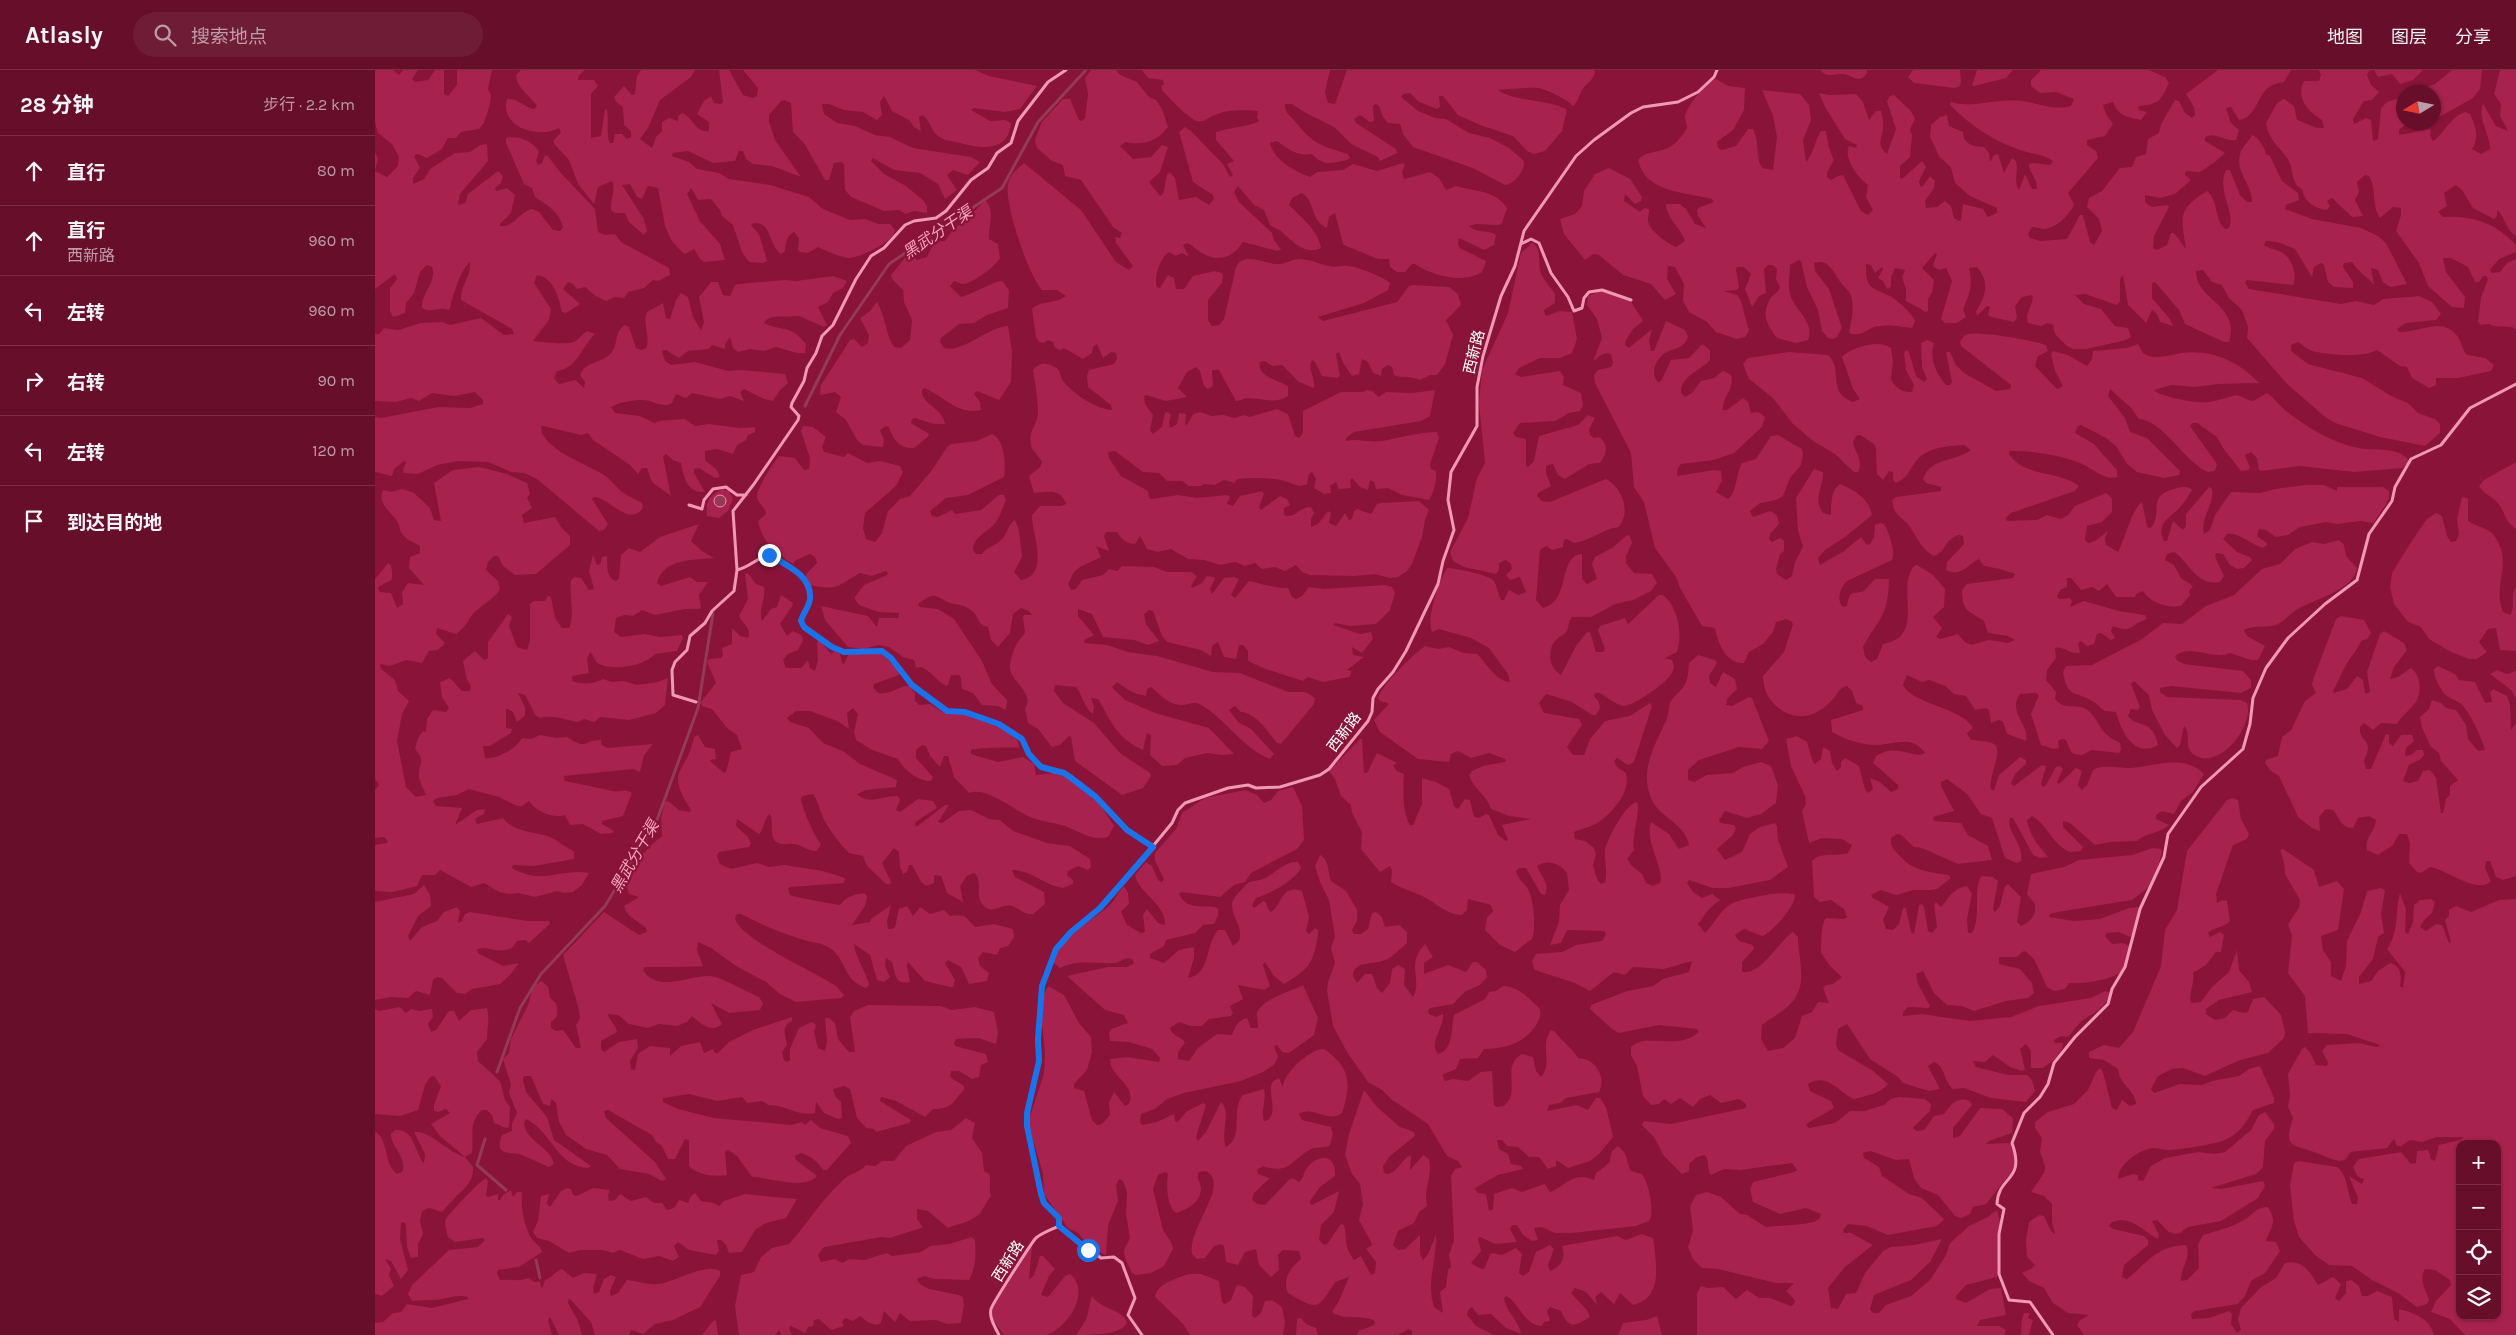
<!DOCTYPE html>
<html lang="zh">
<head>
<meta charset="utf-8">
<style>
  body { margin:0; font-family:Karla,"Noto Sans SC",sans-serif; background:#6f1c37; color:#f1f3f6 }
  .controls { position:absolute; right:15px; bottom:15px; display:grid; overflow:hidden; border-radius:10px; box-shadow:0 1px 4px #0004 }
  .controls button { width:45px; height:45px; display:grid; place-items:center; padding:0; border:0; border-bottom:1px solid #7a2e47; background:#670e2b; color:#f1f3f6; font:25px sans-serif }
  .compass { position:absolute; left:2021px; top:15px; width:45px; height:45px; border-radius:50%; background:#670e2b; box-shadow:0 1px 4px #0004; rotate:260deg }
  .stop { position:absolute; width:15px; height:15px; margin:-11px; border:4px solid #1a73e8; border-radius:50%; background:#fff }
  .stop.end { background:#1a73e8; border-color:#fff; box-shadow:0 1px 5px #0008 }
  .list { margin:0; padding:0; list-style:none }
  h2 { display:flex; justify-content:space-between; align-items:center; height:65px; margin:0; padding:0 20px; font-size:21px }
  h2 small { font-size:16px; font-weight:400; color:#bd9ca9 }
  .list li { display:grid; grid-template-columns:32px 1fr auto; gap:15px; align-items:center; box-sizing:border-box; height:70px; padding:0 20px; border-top:1px solid #7a2e47 }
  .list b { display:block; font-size:19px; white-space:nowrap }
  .list p { margin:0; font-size:16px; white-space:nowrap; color:#bd9ca9 }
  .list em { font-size:16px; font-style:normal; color:#bd9ca9 }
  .icon { flex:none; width:28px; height:28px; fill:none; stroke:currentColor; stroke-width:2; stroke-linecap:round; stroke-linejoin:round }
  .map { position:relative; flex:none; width:2141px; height:1265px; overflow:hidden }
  header { display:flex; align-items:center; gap:30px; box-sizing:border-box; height:70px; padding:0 25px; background:#670e2b; border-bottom:1px solid #7a2e47 }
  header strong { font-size:24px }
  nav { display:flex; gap:28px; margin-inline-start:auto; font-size:18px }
  .search { width:350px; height:45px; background:#6f1c37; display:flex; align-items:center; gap:12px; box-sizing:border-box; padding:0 18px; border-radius:28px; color:#bd9ca9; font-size:19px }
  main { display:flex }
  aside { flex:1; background:#670e2b }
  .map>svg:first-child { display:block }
  .green { fill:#a7224f; fill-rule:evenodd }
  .water { fill:#923a56; stroke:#f38bb0 }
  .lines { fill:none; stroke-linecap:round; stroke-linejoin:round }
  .canal { stroke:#923a56; stroke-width:3 }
  .minor { stroke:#f099b7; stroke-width:3 }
  .route { stroke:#1a73e8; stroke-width:6 }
  .labels { text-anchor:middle; stroke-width:4.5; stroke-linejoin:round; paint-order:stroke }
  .street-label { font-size:15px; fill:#fff; stroke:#891339 }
  .water-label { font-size:16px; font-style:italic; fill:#f7a5c1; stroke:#891339 }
</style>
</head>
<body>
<header>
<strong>Atlasly</strong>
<div class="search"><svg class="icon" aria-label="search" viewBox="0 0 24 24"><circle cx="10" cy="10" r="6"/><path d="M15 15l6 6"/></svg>搜索地点</div>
<nav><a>地图</a><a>图层</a><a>分享</a></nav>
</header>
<main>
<aside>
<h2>28 分钟<small>步行 · 2.2 km</small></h2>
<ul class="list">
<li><svg class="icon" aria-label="ahead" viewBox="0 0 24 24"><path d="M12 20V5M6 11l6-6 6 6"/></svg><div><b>直行</b></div><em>80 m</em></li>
<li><svg class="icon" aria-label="ahead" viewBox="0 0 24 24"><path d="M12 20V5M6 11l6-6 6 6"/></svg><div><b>直行</b><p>西新路</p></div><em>960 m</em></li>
<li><svg class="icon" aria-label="left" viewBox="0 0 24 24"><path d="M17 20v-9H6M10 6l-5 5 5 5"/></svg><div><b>左转</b></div><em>960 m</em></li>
<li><svg class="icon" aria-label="right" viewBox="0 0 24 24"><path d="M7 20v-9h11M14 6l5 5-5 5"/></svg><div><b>右转</b></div><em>90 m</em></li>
<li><svg class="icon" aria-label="left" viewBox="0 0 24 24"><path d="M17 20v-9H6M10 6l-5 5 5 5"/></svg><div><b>左转</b></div><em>120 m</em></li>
<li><svg class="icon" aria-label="arrive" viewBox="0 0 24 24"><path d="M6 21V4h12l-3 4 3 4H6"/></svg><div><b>到达目的地</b></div></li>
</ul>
</aside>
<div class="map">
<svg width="2141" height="1265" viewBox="0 0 2141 1265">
  <rect width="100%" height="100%" fill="#891339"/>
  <path class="green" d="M0,0h18l6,5 4,-5h15l-6,9 3,3 13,-2 7,-10h9v24l4,2 9,-11v-15h35l-4,19 3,6 -1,9 -6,19 -5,6 -18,3 -5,6h-8l-6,11 -15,9 -10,-4 -3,2 6,12 -7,10v6l11,-5 6,-10 25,-16 15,-1 10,-7 7,-1 1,17 -28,33 -2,11 7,-2 3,-9 30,-23 5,5 -2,7 -6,5 1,3 11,-3 8,7 -4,18 -11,11v2c14,2 20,-15 32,-17l7,3 14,18 7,1 3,-3c-3,-16 -16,-23 -28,-31l-3,-9 -8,-4 -18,-41v-5c13,-3 26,3 33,13l-3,10 2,4 4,-2 3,-8 3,1 12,16 35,37 3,23 7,3 10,-1 6,8 48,26 1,7 -12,6 -5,-1 -9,8 -16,4 -4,6 -9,-1 -9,4 -12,-6 -9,-8 -8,2 -4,-5 -5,-2 -5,7 17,15 -14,9 -4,-1c-4,-15 -7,-33 -25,-37l-3,8 17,26 -2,11 -16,21c9,1 35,4 41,1 5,-3 9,-8 13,-11l8,3c-13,12 -18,35 -38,37l-3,7 5,6 16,-4 9,8 1,-6 -5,-7c6,-15 22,-11 31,-22 8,-9 2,-21 14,-28l4,2 7,21 5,2 5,-2c5,-11 -4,-24 1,-36l16,-9 3,15 4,1 6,-19 5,-7 7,4 5,20 8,13 3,-8 -5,-25 12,-15h7l5,13 7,1 5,-11 4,-1 46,-4 11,1 37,-5 14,5 -4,7 -10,5 -5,9 -10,5 9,18 -3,2 -25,-11 -27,1 -6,3 -2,3c21,10 25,0 42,21l-1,9h-8l-21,-6 -12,4 -14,-2 -12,3 -5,-4 -3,-11 -5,7v5l-13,-4 -3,4 -21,2 -9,7 -13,-8 -4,1 3,10 6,4 24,-3 33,9 13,-1 44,4 3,9 -8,7 -7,11 -9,-2 -20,-10 -4,3 4,9 -14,-5 -10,3 -28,-6 -6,5 -10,-4 -4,9c-10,6 -19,-3 -29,-3 -10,0 -23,2 -32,7l4,6 25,3 14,7c8,-4 22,-3 31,-4l10,7 14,-2 31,4 15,-1v5l-7,3 -2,5 -9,5 -4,9 -16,-5 -12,2v9l12,10 3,7 -5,1 -16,-10 -5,1v4l11,19c-19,1 -21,-15 -24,-29l-8,-3 -7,-6 -3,3 8,39 -19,-14 -5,-14h-5l-4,6 -8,-9 -37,-25 -5,-7 -7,2 -38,-9 -2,1c0,22 48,38 63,48 8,5 13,14 21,19 5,3 12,6 17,9l1,5c-14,20 -36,-12 -49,-11l-2,2 16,25 -4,6 -5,1 -62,-52 -13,-6 -13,-1 -23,-10 -30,-1 -21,4 -19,9 -14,-1 -1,-3 3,-8 -2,-1 -10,8 -2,7 -17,-4v-55l6,1 58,-11 31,1 13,-4v-4l-8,-8 -21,4 -22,-3 -13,8 -8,-3 -15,4 -21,-1v-67h4l5,-6 14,2 23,-7 22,-1 7,3 31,-7 23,17 10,-1 -2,-5 -51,-29c-1,-14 11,-25 9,-38 -9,7 -18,35 -20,47l-2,1c-10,-4 -17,4 -26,-2 -2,-14 16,-27 10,-41l-5,-2 -7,7 -6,21 -8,10 -1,10 -12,4 -3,-6v-23l7,-9 -2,-5 -20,15v-137l3,7 -3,12 12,6 11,-11 1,-9 -7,-13 -14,-11 -3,-10z
    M146,0h64l-6,5 -1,5h16l4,6 -7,8v44l10,-2 4,-27 2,1c2,9 -1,27 3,33h3l2,-9h7l5,5 4,-2v-6l-7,-6 -1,-18 -7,-5 -2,-5 10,-11 8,9 3,-1 2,-18 4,-6h54l-4,7 -31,23 -12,28 -8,11 12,9 4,-11 6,-6v-9l7,-4 9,3v-5l4,-3c11,4 13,20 27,18v-9l-12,-8 7,-13 7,-5 3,7 7,1 2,-2 -4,-32h10l14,25 10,3 4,-2 1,-8 -15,-18h232l14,6 48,10 -17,23 -15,3 -31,-4 -3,2 19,11 15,-1 6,3c-2,29 -30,26 -51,20 -8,-2 -15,-2 -22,-7 -8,-6 -7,-16 -16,-21l-3,2 2,14 -7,-4 -5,-7 -17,-9 -8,-15 -4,6 2,13 -5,5 -14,-8 -19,-2 -15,-6h-7l2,10 13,9 18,3 20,9 15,2 23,11 58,9 9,5 -12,13 -15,-5 -6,5 10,15 -12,9 -7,-15 -18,-11 -26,-3 -21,-12 -2,3 13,13 22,12 17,14 4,6v7l-13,-2 -8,3 -7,-4 -15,1 -33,-14 -6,-7 -1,-26 -3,-2 -7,1 -5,17h-4l-21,-37 -11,-11 -2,-29 -6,-3 -4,1 -12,14v7l6,18 26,37 -29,-11 -19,-2 -7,-5 -3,-8h-4l-4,10 -22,2 -25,-12 -15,2 -1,3 17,6 8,7 22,4 10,6 41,6 39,12 14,12 27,11 15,-1 14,5h11l5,6c-1,12 -37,29 -48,28 -9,-2 -21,-7 -29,-11l-10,6 -8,-1 -2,-2 1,-12 -5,-6c-7,3 -9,12 -9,19l-4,3c-13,-9 -9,-33 -28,-31l-2,2 8,9 8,27 -4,2 -14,-1 -7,-10 -9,-27 -11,-9 -2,-6 -9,-11 -13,1 -7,-12 -4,6 13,27 20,23 5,16 -21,2 -4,-3 -6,-10 -9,5 -2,-1 -12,-13 -6,-14 -7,-38 -10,-2 -6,13 -5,-2 -7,-13 -8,1 22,34 3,12 -3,4 -15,-13 -4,-9h-10l-4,-3c-1,-10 5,-22 1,-29l-14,6 -4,17 -16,-20 -9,-24 -14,-15 -2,-4 8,-9 -2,-4c-20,11 -60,0 -52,-29 11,-1 17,8 27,10l3,-3c-7,-11 -20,-17 -21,-31z
    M716,0h25l4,5 17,7 12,15 7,3 6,9 6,18c-10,14 -25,19 -42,15l-6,4 13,13 18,-2 11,-12 6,2 -8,25 -11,10 11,14 3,-2 4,-19 3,-3 5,6 4,22 17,-3 13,8 5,-6 -1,-4 -20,-13 -14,-50 6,-5 6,4 32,33 7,13 3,-2 -6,-11 7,-3 -18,-21v-8c8,-3 39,-7 43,-11l-2,-3 1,-7c-13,-1 -30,-2 -43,4 -7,2 -10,8 -18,6 -8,-2 -29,-24 -35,-31l-1,-4 3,-2 -1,-4 -15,-2 -6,-8h188l-5,22 3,11 7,1 12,-34h247l1,3c-2,7 -8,10 -12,16 -5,6 -4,13 -10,17 -5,-6 -27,-17 -35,-18 -4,-1 -36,1 -40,2 16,12 52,9 69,20l-5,21 -17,20 -11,3 -7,-3 -14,-15 -33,-11 -22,-10 -15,-19h-4l1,11 -3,2 -18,-7 -9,-9 -7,1 -2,3 17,14 17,7 11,1 23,14 21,5 19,10 14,12 1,4c-1,9 -10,20 -19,21l-32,-17 -60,-21 -10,-13 -3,-10 -12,-1 -5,-6 -4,-11 -3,-2 -3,2 1,15 -4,1 -10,-7 -6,4 2,4 40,26 1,4 -17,8 -2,-4 -27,-13 -17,-17 -28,-14 -14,-9h-7c-1,7 4,11 9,16 19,24 25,25 54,34l2,4 -3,2c-15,3 -24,7 -35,-6 -15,2 -23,-4 -35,-13l-7,2c4,18 25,28 40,34l7,-5 26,-2 10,-6 24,7 26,-8 2,2 -3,7 2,7 26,-7 9,6 7,12 10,-4c18,5 41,5 51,22l-5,15 -3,2 -23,-1 -7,2c8,8 20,3 27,9l-2,10 -10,5 -25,-12 -1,7 2,3 26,13 -4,11c-18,12 -50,4 -67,-8h-3l-7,8h-8l-7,-5 -1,-8h-11l-32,-13 -3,-2 -8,-31 -6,4 -2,11c-18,-9 -11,-26 -25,-35l-10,5 -3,7c11,11 30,26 32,43 -16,8 -29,-7 -40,-17 -3,-2 -7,-3 -11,-6l-6,-15 -10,-5 -16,-19 -4,6 5,10 33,31 2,7 7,9 -3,2 -35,-9c-10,16 -26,21 -43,10 -5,-3 -8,-7 -13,-9l-4,2 6,12 -7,-4 -6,3 -7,-4c-8,5 -16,25 -12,35l3,1 8,-13 6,3 2,11h8l9,-13 22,-5 7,2 1,3 -1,7 -14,17v20l4,6 7,-1 5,-6 12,-52c7,-16 30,-3 41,-3 8,1 15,-5 23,-5 8,0 20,5 29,7 6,2 13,-1 19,0 8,0 36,11 42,17l-2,7 -24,13 -46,14 5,4 74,-19 12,-16 4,-1 36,2 9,7 3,11 -15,15 7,15 -8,29 -8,11h-7l-10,5c-11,-5 -18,-1 -26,-5l-2,-8 -4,-2 -6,4 -1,7 -8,-3 -5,-11 -6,-3 -3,15 -7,2 -9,-13 -4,-11 -3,2 4,22 -3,2 -15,-2 -7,-14 -3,-2c-5,10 4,18 2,28l-15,-6 -17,-17 -10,1 -7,-5 -5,1c-4,14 18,18 28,24v10c-13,9 -26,2 -40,2 -5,0 -7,3 -12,3l-17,-31h-7l1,16 -5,3 -4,-3 -4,-15 -4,-4 -9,5 -9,16 9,9 -21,4 -20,-6 -2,1 1,8 8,11 -3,15 3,4 9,-7 3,-14 3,-1 3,3 -2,7 1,6 7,-4 2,-11 7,1 -1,10 2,1 6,-11 8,-2 10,4 13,-1 10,3 10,-3 5,2 28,-8 11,5 7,22 4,2 4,-5v-22l38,-19h22l4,-2 5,1 7,6 7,-5 26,1 23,-3 -5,26 -9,5 -67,11 -8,6v3c12,-3 24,2 36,0 18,-3 36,-9 55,-9l2,6 -9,26 1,5 5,2c1,10 -2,21 -7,29l-27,-5 -14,-7 -12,1 -2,-7 -4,-2 -2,10 -8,-3 -8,-9 -2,3 1,7 -12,1 -3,-7 -6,4 1,7 -7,1 -10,-6 2,-9 -4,-7 -3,2 -2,10c-10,5 -17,-3 -27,-4 -7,-2 -40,-3 -44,0l-1,3 -11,-3 -9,5 -11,-1 -3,2h-12l-7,-5h-15l-8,-8 -16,-1 -28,-21 -7,1 1,6 12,18 27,15 1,7 3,1 26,-4 19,3 30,-3 3,2 -3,7 6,2 7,-10 22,-5 2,3 -5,13 2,3 19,-14 7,3 3,6 -6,3v7c10,5 16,-9 27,-8l3,6 -3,6v8l7,-3 10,-13 3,2 -2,10 7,3 9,-13 4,7 3,-1 2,-8 3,-2 14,5 6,-10 4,-1 38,-2 10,9 -4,10 -3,17 -10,27 -5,7 -9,6 -8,1 -16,-4 -19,2 -45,-1 -8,-3 -6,-7 -11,6 -10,-4 -13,2 -7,-6 -10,3 -10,-4 -15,3 -16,-5 -16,-1 -17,-10 -13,3 -11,-3 -7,-13 -5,8c-9,0 -14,-6 -18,-12h-11l-2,4 5,15 -13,-5 5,11 -21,10 -6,5 -6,12 3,6 5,-1 6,-9 21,-5 6,-6 8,2 5,-5 32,1 13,5h24l6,4 -6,10 1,2 10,-5 5,-7 7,1 1,2 -5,10 2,5 12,-16 10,-1 5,2 -8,16 4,3 14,-17c13,3 26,7 39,7l4,9 4,2 6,-3 7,-9 15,2 61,-4 7,2 3,6 -5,17 -14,14 -26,2 -15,-3 -2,2 27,9 11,-2 2,7 -11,14 -10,-6 1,8 11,2 -17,13 4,1v3l-2,3 -26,5 -15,-5 -5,4c-11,-4 -51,-15 -55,-21v-9l-5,-6h-4l-3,14 -12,-2 -6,-15 -6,4 -1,10 -10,-6 -34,-8 -5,-6 -9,-25 -4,-1 -5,4 2,10 13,17 -11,4 -14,-5 -31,-3 -11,-23 -14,-5v7l16,19 -10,5 1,3 22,2 21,7 29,4 56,16 27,1 48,19h18l9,6 -1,6 -33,40 -4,-1c-9,-11 -21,-30 -36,-31l-6,-6 -6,4 9,12 13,7 23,25 -4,5c-28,-11 -43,-39 -69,-54 -8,-5 -13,1 -21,0 -13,-1 -20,-11 -29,-18l-4,2 -1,7c-12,-2 -20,-7 -29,-14l-5,5 13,13 30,13 54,15 25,26 -12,1 -15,-2 -22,5 -8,7 -15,1 -12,-11 1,-20 -4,-2 -4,17c-26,-11 -32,-29 -45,-51l-7,-1 3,9 -1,7c-9,-6 -10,-18 -17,-27l-21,-2 -1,6 9,12 31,20 26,30 30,20 1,3 -8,12 -21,7 -47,-34 -4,-24 -2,-1 -9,9 -8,2 -14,-18 -10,-6 -3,-15c10,-14 -13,-26 -15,-39 -1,-6 4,-22 8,-27 2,-4 5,-5 7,-10l-2,-14 1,-3h8l-3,-4 -8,-3 -8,6 -3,19 -12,14 -7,-7 -3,-13c-11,-2 -9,-11 -16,-16 -5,-5 -12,-6 -18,-7 -20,-5 -15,-16 -36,0l2,3 18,2 16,10 28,42 10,23 15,16 -1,10 -8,-4 -16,-1 -9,-12 -11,-4 -1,-11 -2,-3h-8l-3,10 -2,1c-9,-5 -15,-15 -25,-19l-5,1 -2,-8 -11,-3 -14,-10 -10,-2 -16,4 -15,-2 -23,-27 -4,-14 47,10 9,11 2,-9h19l1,-5 -21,-1 -19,-7 -5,-7 10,-13 23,-10 1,-2 -2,-2 -15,5 -11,-3c-23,13 -21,18 -51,12l-3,-3v-8l11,-11 -2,-6 -5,-3 -14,6 -3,4c-17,-10 -31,-22 -35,-43l8,-7c-1,-8 -8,-10 -9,-17 -1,-8 17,-35 22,-41l16,2 9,12 5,-1 1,-11 -9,-27 2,-5 10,1 13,10 -4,10 2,5 20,5 4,-4 19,10 13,-2 20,5 3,6 -7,14 -31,27 -2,15 3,11 9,3 7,-9 6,-22 12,-12 10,-3 22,-26 15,-23 4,-3 26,-3 15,-7c13,6 14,30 12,43l-36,18 -22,3 -16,13 2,5 6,1 14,-7 3,4 26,-4 18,-15h5l2,5c-3,7 -6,16 -10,22 -7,10 -23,14 -23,28l3,4h6c4,-7 13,-8 19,-14 7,-6 6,-15 14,-20l4,10 3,27 -8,15 7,8c30,-5 10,-49 11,-65l8,-9h21l5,-2c-6,-16 -18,-12 -32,-11l-5,-17 11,-9 2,-5c-3,-6 -9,-10 -11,-16 -3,-17 6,-19 7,-33 0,-15 -3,-29 -5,-43 7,-9 15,-7 24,-2 4,4 3,10 7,14 8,11 34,28 48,28l-1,-5 -23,-18 -1,-11 2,-6 25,-6 3,-5 -1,-6 -5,-1 -8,6 -6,-14 -4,3 -1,6 -9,6 -19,-11 -4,2 -5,-2 -2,-6 -5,-2 -4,3 -5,-1 -3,-5 -4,-28c9,-9 24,-5 34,-13l-9,-6h-15c-14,-15 -38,-87 -34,-106 2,-10 9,-15 16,-21l57,47 35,52 13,8 4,-4 -17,-23 -1,-6 5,1 2,-5 -9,-6 -32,-47 -16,-4 -2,-11 -11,-4 -15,-13 -2,-8 7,-18 21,-23h7l9,21 3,1 3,-3 3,-24 -3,-16z
    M1445,0h47v3c-7,12 -14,2 -24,1 -10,-1 -15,5 -23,-4z
    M1538,0h47l1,12 -2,5 -5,1 -40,-5 -6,-6z
    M1602,0h36l-7,8 -32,8 -2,-1z
    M1666,0h108l16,7 4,6c-10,20 -10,21 -31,23l1,4 8,2 -6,8c-13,-3 -23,-4 -28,-18l-10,3 3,9 7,10 -8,12 -18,4v5l9,6 2,7 -30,35 6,11c-3,10 -18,24 -29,25 -4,0 -8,-2 -13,-2l-4,7 2,4 10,3 27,-2 13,-24h3l7,27 4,3 8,-14 -3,-12 -12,-12 2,-9 13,-7 18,-23 12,-1 4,-10 10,-3 2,-15 11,-6 2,-9 14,-24 4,1 6,12 7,5 3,-3 -1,-8 -8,-13 32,-24h73l-7,12c-5,1 -11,2 -15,5 -12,9 -13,31 -30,33l-8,-13 -5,1 5,15 8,7 -3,10c-11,2 -19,-8 -31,-3v4l20,12 -10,9 -15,10 -14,-1 -1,4 6,5 -16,14 -15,4 -15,-3v7l6,5 16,-2 2,2 -15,29 -1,12 4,2 10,-5 4,-12h3l12,16c-5,-33 -9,-39 21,-58 12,10 7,28 18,38l4,-1c7,-17 -13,-37 -3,-58h4l10,25 7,7h5c1,-17 -17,-29 -12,-48 2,-8 9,-12 12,-19 7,3 12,11 14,19l4,2 12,25 16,12 1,7 -13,5 -1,4 27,10 49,9 17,8 8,7 21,41 -17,3 -7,-5 -5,-12 -7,-2 3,17c-7,-9 -16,-13 -22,-23l-8,1 -1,4 10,15v6l-19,-1 -6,-5 -4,-17 -3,-2 -7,4 -2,10 -17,-28 -18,-7 -11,-1 -2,4c5,4 10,4 15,6 12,4 19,23 14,34l-46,-5 -2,3 4,6 92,15 15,-3 18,4 9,-6 36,-3 13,6 9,12 -5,6 -30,3 -9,6 2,3c21,1 44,-17 59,5 4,6 4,12 9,18l18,3 9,7 -3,6 -33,7h-22v7l-7,3 -17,-10 -5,-11 -7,-1 -23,-16c-13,8 -50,5 -65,1 -5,-2 -9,-6 -14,-9l-7,3v6l17,13 54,14 29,18 17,7 10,10 17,6 5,5v9l-15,13 -45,-9 -45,-14 -10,-6 -38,-33 -40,-46 1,-11 -6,-17 -13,-12 -7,-13 -10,-3 -9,-12 -7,1c-1,29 45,33 33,71h-5l-39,-18 -6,-14 -24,-28 -3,1v15l18,21 3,7 -13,-4 -3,-8 -5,-4 -6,13 -18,-18 -5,-30 -3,4v22l-3,4 -32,-11 -10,1 9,9 17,5 14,17 13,2 3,9 -5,3 -39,9h-14l-6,-3 -12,-12 -2,-9 -5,-2 -7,3 -13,-3c-4,-11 7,-19 4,-28l-10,2 -7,9 2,12 -3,4 -23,-5 -3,-2 2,-8 -3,-1 -10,10 -1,-5c10,-15 14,-29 1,-44l-8,1c4,18 1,25 -6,41l3,8 -9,6h-12l-4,-4 11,-38 -6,-13 -7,2 -5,-3 -1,-2 4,-11 -2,-1 -13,15 12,12 -2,13 -4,6v12l-2,1 -20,-11v-12l-4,-12 3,-7 -10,-2 -4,9v10l-4,2 -4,-8 -5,-3 5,-9 -1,-2 -7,6 -4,-8 -5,-1c-1,24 5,23 24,32 7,4 23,18 25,25l-3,7c-11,-1 -28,-5 -40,0 -10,4 -8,7 -21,6l-2,-2c2,-10 5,-21 3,-32 -1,-8 -5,-10 -10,-16 -8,-9 -12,-26 -28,-21l1,8 14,18 13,39 -5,9 -4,2 -5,-1 -6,-7 -4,-21 -11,-23 -6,-26 -2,-1 -9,5c0,10 -3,22 1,32 5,14 24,25 17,43l-12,3 -19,-5c-10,-13 -16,-23 -7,-39 3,-5 8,-6 10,-12l-4,-8 1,-10 -4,-4h-5l-4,4 2,24 -7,3 -7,11 -7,-18 6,-15 -7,-7h-7l-1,3 3,17 -2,3 -13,1 13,4 4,6 8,30 -4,6 -8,2 -21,-7 -9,-10 -18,-10 -6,-11 1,-17 -9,-17 -7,-1 -1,13 9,15 -11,6 -14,-16 -28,-9 -24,-20 -6,-1 -8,6 -21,-26 -4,-15 15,-5 7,-8 2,-15 11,-17 14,-6 21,11 12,18 -1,4 -6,3 -10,-10 -1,7 16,11 4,-4 5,1c1,4 -2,9 -1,12 1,9 20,23 28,26l9,-6c-4,-13 -19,-23 -19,-37h14l6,5 9,15 11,4 -8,-12 -1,-6 3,-3 14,-5 -2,-3c-27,-7 -67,-6 -74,-39 7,-9 19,-7 30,-12 7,-3 15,-13 19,-20 0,-4 -2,-8 -2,-12 2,-10 21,-34 31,-37l12,7 17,2 -1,22 -11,20 -16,12 1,6 4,2 14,-4 12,-17h5c7,13 2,28 9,39l11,2 4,-33 -4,-21 -11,-26 38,4 9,11 2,15 -8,20 3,22c7,-7 9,-22 15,-31h5l3,17 5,12 -7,12v5l4,3 7,-4 5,-1 18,36 7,4 5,-5 -7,-13 2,-12c-10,-7 -25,-27 -19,-39l7,2 1,-3 -12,-6 -20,-32 -6,-14 10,2 27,-1 7,8 6,18 7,-9h5c1,6 3,11 2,17 -1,12 -7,17 4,26l9,-25 -9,-28 3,-5 4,-1 16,15 5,8 -5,12 2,5 -2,22 -10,9v12l2,1 20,-18 4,6 -7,14 1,5 2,1 8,-11 5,5 -1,7 -9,13 1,7 11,-1 8,-6 6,5 3,12 5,3 2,-1 2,-16 20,5 5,8 9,-4v-5l-27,-12 -15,-13 -4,-15 -12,-12 -9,-19 1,-12 9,-8 7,-2 2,11 14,6 1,7c7,8 11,7 20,8l5,6 1,9 4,-7 4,-1 6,19 8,-15 4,3c3,10 -3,20 3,29l6,-16 7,15h5c0,-12 -8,-16 -8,-25l5,-1 16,2 3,-4c-10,-7 -22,-7 -33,-11 -27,-9 -50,-25 -70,-45l1,-3c19,7 51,-5 71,-1 15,2 34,10 49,5l3,-7 -18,-7 -16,1 -9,-7v-6z
    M1944,0h55l-5,1 -2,4 4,10 8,7 -7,8 -8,1 -11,18 1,5 12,-6 5,2 2,21 5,-2 3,-31 6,-6 16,-5v25l4,1 -8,7v5l32,-6 -1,7 3,5c10,-6 18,-25 32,-29l5,2c5,10 10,25 2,35l9,5 9,-5c0,-15 -13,-31 -7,-45l13,22 12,5 -8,-15 1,-12 -7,-10 6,-24h16v166c-12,-8 -10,-19 -19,-26v6l-3,3 -21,-11 -11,-18 -6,-5 -12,8 3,13 -9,6 5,5c29,-2 53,6 73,28v7l-17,7 -9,11 2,3 8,-1 7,-9 9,-4v70c-9,-5 -16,0 -28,-5l-7,1 -3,-3 3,-24 7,-19 -2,-3h-3l-4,6h-4l-7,-15 -17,-9h-8l3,14 19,25 -1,11 -12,-1 -24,-21 -9,-23 -23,-32 5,-16v-7l-8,-1 -13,11c-9,-13 -3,-29 -11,-42l-4,-1 -8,7 2,10 -4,8 8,16 -11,1 -20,-19 -5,3 3,5 -3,4c-12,-1 -23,-8 -25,-21 -9,-4 -9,-14 -11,-23 -4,-14 -22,-22 -25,-43l11,-20 7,-4 10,7 3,14 20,8h7l-2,-8c-14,-8 -27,-23 -18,-39h15l2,-6z
    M1999,0h49l-10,10 -13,4 -8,-10 -14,3z
    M2077,0h30l-2,19 -7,9 -39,22 -1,-28h-20l22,-8z
    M610,130c11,11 3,26 4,39l9,5 2,14c-4,8 -29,27 -38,26 -3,-1 -5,-2 -8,-3l-4,5 11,11c11,-3 36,-17 41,-16l7,9 -1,18 -21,7 -13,8 -15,1 -18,14 -1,4 4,6c20,5 43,-21 64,-22l4,25 -1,31 -12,18 -22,-9 -3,3 6,8 1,8c-23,6 -38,-15 -57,-22l-2,2c-1,14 22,19 23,34h-11l-19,-6 -3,1 -1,4 18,11 -1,3 -14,11c-14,1 -22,-9 -25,-21l-3,-1 -6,4 4,10 -1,7 -20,-2 -6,-5 -11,-20 -10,-8 5,-15 -6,-5 -15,3 1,-10 29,-45 4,-1 8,8 6,-4 1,-8 -9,-17 10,-7 7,-9c9,15 9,34 17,45l7,1 9,-8 2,-20 -8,-18 -1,-12 -11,-11 -1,-4 18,-22 8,7 10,-3 7,-15 11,-1c10,-17 29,-26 40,-41z
    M1157,173c10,5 6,17 8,27 2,9 11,17 15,24v9l-11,7 1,5 2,1 12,-5 13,1 5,27 -5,14 -12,5h-20l-21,10 -4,6 6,3 39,-6 4,6 -1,8 18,8 2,12 -3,6 -11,2 -14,8 -35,2 -7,10 3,4 10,2v27l2,1 6,-6 5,-25 39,-11 10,-10 7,3 -6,11 1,6 4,3 5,-1c10,7 8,17 1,26l-11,1 -24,15 -7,-4 -5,-11 -7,2v7l5,13 -13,7 -1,3 5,5 8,1 56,-23c17,9 25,33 13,48 -15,1 -28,14 -45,16l-7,-4 -3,1 -1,7 -11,3 -6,-4 -6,4 -4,50 7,8c29,-8 14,-52 39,-54v25l5,5 10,-5 -5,-15 3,-7 17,-9 15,-13 3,1 2,7 -6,13v7l8,10 18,1 5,9 -6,8 -18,9 -18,4 -24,13h-19c-5,5 -2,10 -6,15 -2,3 -6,4 -9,7 -11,10 -8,29 4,36l15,-29 10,-13 4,-1 6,20h7l2,-3 -7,-19 2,-4 25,-8 3,6 31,-29h4c15,12 20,39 14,57l-12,6 7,2 2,6c-1,4 -2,8 -5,11 -5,7 -37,30 -46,29 -9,-2 -16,-10 -24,-13h-4l-1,3 5,6 1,6 -4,7h-4l-20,-13 -26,-8 -7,9 5,10 35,6 3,6 -15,22 6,8h11l6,-16 15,-18 25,-5 20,-13 2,3 -18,56 -6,3 -11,-7 -3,3 3,6 9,6c5,18 -12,38 -27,49 -6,4 -18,7 -25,10l1,7 10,2 9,7 2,6 -3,11 4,14 4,5 4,-2c3,-9 -1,-21 0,-32 2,-11 21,-47 32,-48 4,10 -6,34 -3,48l-7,9 4,6 11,9 4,9 7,3 7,-3c5,-14 -16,-42 -9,-61l18,12 10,15 10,-4c-4,-22 -31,-28 -38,-47 -12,-29 5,-54 16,-80 2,-5 1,-10 3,-15 4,-8 14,-14 16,-21 3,-6 2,-14 3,-19l9,-8 17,5 2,3 -8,13 1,7 6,4 7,-15 12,7 2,10 -10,10 -1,6 6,1 17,-9 3,1 17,43 -7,8 -23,-2 -40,13 -11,10v10l6,2 13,-7 26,-2 10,-6 18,-5 10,4 7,19 -2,18 -15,11 -14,4 -22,-7 -6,9 1,3 14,2 2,3 -3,7 -16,14 8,11 17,-8 8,-18 10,-7 15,-4 2,3 1,14 10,27 -18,13 -41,8h-16l-24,-8 -2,3 6,9 9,6 10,-4 8,6 -11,9 -11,15 7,9c9,-9 15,-23 26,-29 9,-5 56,-15 64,-9 1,10 -23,38 -33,41l-18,-7 -9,6 4,6 14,4 1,4 -12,13v10c18,3 35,-27 48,-38l3,-2 5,5c0,21 10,46 -5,64 -8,10 -21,16 -31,24l-1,14 7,12 15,-3 12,-10 7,-22 10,-4 6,-10 11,1 -6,-15 3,-3 7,-1 9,-7 -12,-11 -9,-13c0,-8 0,-30 5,-35l18,1 3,-2 -3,-8 -13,-9 -11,2 -6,-5 -2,-36c9,-10 25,-4 36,-8l4,-8 -10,-6 -20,-1 -13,5 -7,-32 4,-7 -1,-8 -14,-30 -5,-27 11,-3 10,6 6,20 2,2 6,-5 2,-12 7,4 2,12 5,8 4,-4v-5l4,-4 14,8 6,23 3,4 5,-4 -3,-11 10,4 11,10 7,-3v-4l-25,-22 3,-7c21,-14 38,4 49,-3 -14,-20 -34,-7 -52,-8 -13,-1 -30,-6 -41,-13l-1,-12 32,-10v-4l-7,-3 -4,-12 -5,-5c-9,2 -9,8 -14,13 -14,16 -34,24 -53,10 -12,-9 -16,-17 -17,-33l21,-24 9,-28 -2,-3 -5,-2 -10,3 -3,10 -10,12 -14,8 -5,11c-18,1 -26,-19 -29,-35l-13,-2 -22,-38 -4,-11 -21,-29 -11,-46 -10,-15 -3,-34 -36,-70 -1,-8 4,-5 13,-3 2,-4 -2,-9c-8,-3 -12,3 -18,7l9,-23 -5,-19 -10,-14 1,-9 12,-5 30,9 13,21 -10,8 -7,11 -1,5 4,3 23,-19 -3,12 2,10h3l12,-30 19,9 3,7c-4,12 -14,11 -23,16 -10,7 -15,20 -7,29l3,-1 10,-21 18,-2 13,-14 8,6v10c-8,10 -30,16 -29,33l4,4 7,-4 9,-12 13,-3 9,-7 8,4c4,14 -9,22 -8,35h4l16,-12 5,4 3,11 7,-1 7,5 -3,10 -28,26 -20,7 -33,4 -3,4 -1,8 37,-6 7,1 1,9 -6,12 12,7c9,-6 8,-26 14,-36l14,-4 15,-23 7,-1 24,14 1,5 -2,11 -11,13 -7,18 -7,4 -16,3 -10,8 3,6 17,-6 7,4 2,9 -9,10 -1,5 3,3 8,-4 4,3v10l-4,3 -4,15 1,5 9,6 6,-4 3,-14 8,-15 -5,-17 -2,-32 18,-29 9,3c1,15 -11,26 0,41l8,2c0,-10 0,-26 9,-31 14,5 30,16 32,31l-27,22 -20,13 -7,8 2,7 24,-14 17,-14 6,8 3,-1 4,-7 1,-12 5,-2 4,1c5,9 12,27 8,36l-45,21c-7,7 -11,19 -4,26l4,-1c3,-17 4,-11 17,-15l11,-12h14c-1,39 -9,37 -26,68l2,10 6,5 6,-3 6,-15c44,-8 12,-54 31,-78l3,-1 16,10 12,14 -1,18 -11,10 9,11 -6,9 4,2 18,-5 7,8 6,3 18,-5 19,3 7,-3 -7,-4 -20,-3 -4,-12c-15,-10 -22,-9 -22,-31l5,-6 46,-6 2,-4 -15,-5 -16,-3 -5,-7c-11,5 -18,19 -33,11l1,-8 17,-18 -1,-8 -4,-1c-15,4 -13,18 -25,21 -13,-6 -18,-22 -27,-33 -4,-4 -9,-7 -12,-12 -2,-3 -2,-7 -3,-11l4,-3 45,-6v-4l-15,-4 -3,-4c7,-22 33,-17 48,-29l-7,-5c-17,1 -39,2 -50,19 -6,9 -7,14 -18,19l-3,-3v-8l-4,-1 -6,9 -6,-6 -1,-26 -2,-4 -14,-9 -4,1 -3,6c2,11 11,19 5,30h-4l-19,-18 -22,-13 -20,-17 -20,-26 -24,-19 -6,-15 5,-6 41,-6 39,3c16,14 -2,37 25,47l7,-3 -7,-10 -11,-32c11,-10 37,-18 49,-9l2,13 -2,18c4,8 11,14 21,13l2,-7 -8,-15 -2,-17 2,-3 3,2 7,24 8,6 3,-3 -5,-12 -1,-24 6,-3 7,3c-5,14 2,31 12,42h4l2,-3 -6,-30h4l6,13 8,8 32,18 14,-2 1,-4 -50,-39 -1,-4c2,-4 4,-7 8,-8 12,-3 65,6 78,11l2,6 -10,5 -3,10 22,23 6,-3 -8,-15 -4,-17 2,-3 15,4 19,11 5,-7 1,-8 34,-3 11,-4 5,9c12,8 26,2 38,0 30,-4 58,8 78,30l-41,1 -23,3 -23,-2 -18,5c6,7 45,14 55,12 9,-1 18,-5 28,-7 18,7 11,9 30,-2 7,5 12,12 19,18 22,17 45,31 72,37 15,3 42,-2 51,13l-6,7 -49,4 -54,-6 -38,5 -3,-1 -2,-12 -6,-6 -6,3 5,13 -2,2 -7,1 -18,-23 -6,-11 -20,-14h-4l-3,3 27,38 -2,7 -7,1c-25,-11 -43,-50 -69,-53l-7,-10 -22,-20 -2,7 17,22 5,14 17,6 33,33 -1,4 -15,3 -27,-6 -10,-8 -11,-18 -10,-8 -25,-13 -3,1 -3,7 19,11 23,26v7c-11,4 -24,-8 -33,-12 -16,-9 -56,-15 -74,-14l-1,3c16,24 50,16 70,32l-4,5 -64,22 -5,5 1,3 30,-1 10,-5 14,4 7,-4 7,-9 31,-13 6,5v14l-10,10 -15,4 -2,14 3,3 7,-2 13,-10 -3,7 1,7 12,7c6,-11 15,-45 24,-50l5,24 2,2 3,-1c11,-19 -6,-31 25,-39 6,-1 11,-2 15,2 -3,5 -7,12 -12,17 -9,11 -25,16 -16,34h3l6,-20 10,9 3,-4v-12l23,-27 3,2c3,16 -12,28 -8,45l6,-4 5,-15 16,-23 29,1 15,-4 30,-4h19l13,6v-4h46l6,4c2,13 -10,20 -15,32l-14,-2 -23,3 -11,-2 -26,5 -12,8 -12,2 -10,-7 -7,-1 -2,7 11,8 -5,4c-12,-3 -24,-16 -36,-14l-4,5 14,13 13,5 2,3 -8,8 -7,1 -7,-4 -7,-11 -7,-1 -1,4 9,19 -4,6c-23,5 -32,-21 -46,-30l-7,2 -2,6 9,5 7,13 12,8 -4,5 1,4 -9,11c-14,2 -31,-3 -38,-15l-7,3 -1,3h-19l-9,-13 -8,7 -7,-4 -11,3 -10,-12h-4v9l-7,3 -3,7 2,2 11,-1 2,3 -2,6 14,-6 35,10 26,4 2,4c-18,6 -14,15 -34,7l-2,5 4,7 -4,2 -10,-7 -4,1 -3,10 -7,2 -6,-5 -3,2 2,10c-11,2 -16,-8 -25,-5l1,10 -9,12 -1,10 10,12 -1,7c9,11 18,5 29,9 11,5 13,16 20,24 5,6 11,8 16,11l1,7 -2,3 -27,-3 -10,5 -8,-1 -3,-2 -5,-12 -4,-1 -4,2 1,7 -5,1 -13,-4 -10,-31 8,-19 -4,-2 -15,1c-13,19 10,30 6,47l-19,-7 -4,-12 -4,-2 -8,3 -2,-13 -3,-2 -11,2 -9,-14 -12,-2 -9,-8 -16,-6 -7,2 -15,-7 -4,10c9,19 60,23 70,43l-6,5 3,6c8,3 17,1 24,5 10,7 -6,31 -3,46h3l5,-15 21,-18 6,3v4l-11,10 -4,10 3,2 28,-21 4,1 -5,18 2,3 3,-2 10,-18 4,-1 3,3 -6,13 2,2 17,-16 6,3 -4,14 4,5 5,-5 6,-15c12,-7 27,-1 39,-2 23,-2 53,-14 72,6l-11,18 -12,9 -7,13 -12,-3 -6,4v4l13,6c-12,10 -24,8 -32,16l-27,1 -15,3 -25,-22 -7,-2v6l20,20 -2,4 -11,1c-18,-7 -22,-27 -38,-36l-5,4c3,16 11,25 21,37l-8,1 -7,-3 -20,-37h-3c-5,12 15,27 11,43l-4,2 -12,-5 -13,-40 -11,-4 -14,-20 -20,-15 -6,3v4l13,25 -21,6 1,4 27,2 7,12 20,11 4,14 -34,4 -36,-16 -8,-1 -13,-12 -4,-1 -6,4c-1,8 3,12 8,17 13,16 30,17 50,20l2,3 -14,11 -7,1h-16l-18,5 -15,-5 -10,5 2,3 16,9 -6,13 3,9 7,1 6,-6 4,-16h3l5,24 3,2 5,-29 3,-1 2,3 4,24 4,2 5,-6 -3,-22 2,-3 5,5c8,-9 12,-19 26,-21l5,8 -5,25 1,14h4c10,-16 0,-47 10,-57l11,1 5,4 -5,28 2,3 5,-6 5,-20 3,-2 13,13 -4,25 4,4c10,-5 15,-10 14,-22l-8,-10 4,-20 33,-7 15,-7 53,-5 21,-7 8,1 1,3 -9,32 -21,16 -74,12 -8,2 -1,3 25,4 26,-2 29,-11 10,-1 -6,27 -3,3 -11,-5 -12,1 -2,3 7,8 11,-1 6,3 -2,21c-10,13 -43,17 -58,16l-4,6 -11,2 -7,-4 -13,-28 -9,-8 -3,1 -5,5h-18v7l21,5 12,14 2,10 -6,5 -22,3 -32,10 -12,-5 -15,-1 -13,-12 -11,-22 -7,3 2,10 12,22 -2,2 -20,-1 -5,5v4l19,-2 48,7 41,-4 28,-11 52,-8 14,-7 4,1c-1,16 -17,21 -27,29 -5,4 -9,11 -14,16l-7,-1 -7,4 1,3h8c-1,13 -11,18 -20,25h-12v-17l-5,-7 -6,5 5,20 -3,2 -12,-4 -17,-12 -8,7 -12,-1 3,6 32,8h19l5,5 3,11 -9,11 -35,-4 -27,-10 -11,1c-10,-8 -7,-22 -19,-27l-6,4 12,23 -11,2 -26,-8 -5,-6 -28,-18 -23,-35 -9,5 -2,15 2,6 35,21 15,13c-8,10 -22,12 -34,15 -15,-6 -27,-27 -46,-15l2,7 21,10 3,7 -26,15 -2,2 3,3 26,-5 15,-12h14l20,-6 7,-6 8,-2 26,2 6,5 -1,7 -17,17 4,3 7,-1 10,-14 10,-2c7,-10 13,-18 26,-13l2,4 -19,23v10l7,-2 20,-28 22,1 11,9 -1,15 -23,8 -3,3 21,-1 7,2 3,10 -1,7 -6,12 -24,30 -13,3 -3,7 -9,4 -6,-2 -17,-21 -17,-7 -7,-10 -5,-19 -13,1 -26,-9 -7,2 1,5 15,9 3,9 27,18 13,4 22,21 -7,7 -49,9 -21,-9 -19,-2 -5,6 1,3h7l22,12 -28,22 -17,21 3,20 7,1 8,-15 10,-1 9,-20 18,-22 8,-4 23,-2 28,-6 -12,23 -19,18 -37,15 -4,14 3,4h6l7,-8 25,-9 19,-16 16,-25 4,-12 19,-17 19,-9 9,-7 3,12 -3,55 -31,8 -10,11v3l10,4 24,-14 11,-1 5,27 -26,5 -3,6h22l7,4 -2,5h-307v-42l4,-7 7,2 15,-1 13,12 11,-9 12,8h11l21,8 3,-2 1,-4 -9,-9 8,-8h-18l-58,-14 -16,-1 -9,-9 -5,-12 5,-16 -3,-25 6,-11 11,-3 14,5 19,17 7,1 19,12 37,-3 11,-2 6,-4 1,-4 -15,-6 -26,6 -27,-12 -3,-13 3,-7 41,-10 3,-2 -5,-7 -52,7 -16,-1 -13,6c-5,-7 -1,-14 -6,-20l-8,2 -8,7v7l-7,3 -18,-18 -10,-19 -12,-12 2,-4 27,3 75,-16v-4l-7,-5 -18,4 -11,-8 -10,4 -7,8 -13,-9 -9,6 -7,-5 -5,5 -8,1 -8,-9 -6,-30 -6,-11v-8c17,-16 45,5 68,-15l-2,-3 -38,-4 -40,8 -7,-4 -22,-20 1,-4 36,-14 26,-5 10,-7 26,-7 3,-11 -28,8 -31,-2 -8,8 -11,-3 -24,19 -15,-8 -37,-12 -4,-2 -2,-8 4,-7 26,-2 14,-7 26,-4 4,-7 -2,-3 -37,-1 -6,13 -11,2 9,-23 1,-17 9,-15 -2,-17c-8,-10 -19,-14 -30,-7 4,11 13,16 8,29l-4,-1 -15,-26h-7l-3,3c2,9 9,12 13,20 5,10 7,39 3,48l-17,13 -15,-7 -15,-15 2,-13 6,-5 -2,-7 -23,-6 -1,11 -5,5c-16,0 -28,-14 -42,-20 -12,-5 -18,-6 -29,-13l1,-12 -2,-4 -10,6 -19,-23 1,-17 -10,-19 -1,-8 -10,-9 -6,-17 -6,-8 31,-32h2l2,34h3l10,-20 20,10 -4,3 4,5 7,3c-1,16 -2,37 6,51h3l9,-21v-26l14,4 13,7 5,17 4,3 7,-10 5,1 4,17 5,1 7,-4 3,1 9,20 8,6 2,-1 -6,-15 29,-6 -22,-3 -18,-7c-4,-14 -18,-20 -22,-34l3,-4 11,-5 21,-4 2,-1 -1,-2 -16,-6 -18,5 -13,-7 -7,3 -2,8 -31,-3 -38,-27 -6,-12 14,-15v-2l-8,-2 -2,-3c5,-15 35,-43 47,-52l13,3 11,-2 15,6 13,1c10,9 18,27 33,28l-2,-8 -19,-26 -18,-10 -32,-9 -7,3c-6,-14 7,-51 15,-64 7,0 43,7 47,13 3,5 4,13 7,19h3l5,-10 9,5 8,-3 -6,-15 -10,3 -4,-5 6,-6 -1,-5 -5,-4 -7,3v7l-3,4 -32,-7 -11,-6 -3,-9 18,-34 9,-40 8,-15 -6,-60 3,-33 26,-57 13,-60z
    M2141,392v67c-12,-9 -9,-12 -16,-23 -5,-9 -16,-11 -21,-20l5,-6z
    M104,397l28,7 20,9 3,11 -3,4 5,10 -10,7 2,8 31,-6 6,10 9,9v9l-34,29 -21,1 -12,-9 -5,-10h-4l-6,6 -2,8 12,11 2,8c-4,8 -16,15 -23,21 -9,7 -8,15 -21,24l-19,-6 -1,6 8,8v3l-7,5 -8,1 -7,12 -16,-3 -16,6 -10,-2 1,5 14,11 3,11 11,10 -7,13 -5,27 9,46 10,10 10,-2c-2,-6 -7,-13 -7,-19 -1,-14 8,-13 -4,-27l3,-11 5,-7 3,1 1,-13 6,-9 13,2 3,-4 -7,-11 -2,-15 10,-4 12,13h8l1,-5 -4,-6 -4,-19 12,-10 9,9 4,-2v-16l20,-28 4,3 -3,9 8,21 10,3 3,-9v-37l4,-3h11l3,-5 3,1 4,21 7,10h7c6,-11 0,-35 2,-48l4,-3 6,1 8,12 5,-1 -5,-18 4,-16 4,10 3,-1 2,-7 5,-1c1,9 -2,21 9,25l3,-3 2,-23 8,-7 11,4 20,-15 39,-13 -8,17 11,10 12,7c-19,2 -51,0 -57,25l4,3 29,-9 7,5h11l-9,13 2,12 -2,2h-14l-30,6 -13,-5 -9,6 -9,-1 -8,3 -2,14 7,5 23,-3 17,3 21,-2 1,3 -6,13 -22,3c-10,12 -41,17 -56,10 -5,-3 -5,-9 -9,-12l-3,7 2,14 -17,3v5c11,4 21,3 31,-2l9,3 11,-1 14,4 21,-3 10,-4 -3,27 -9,8 -27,7 -28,-3 -7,5 -10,-3 -6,3c-11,-2 -27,-8 -37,-4l-5,-2 -11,-21 -7,-2 7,14v9l-8,6 -4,-10 -7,-4v20l6,1 -1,4 -21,13h-7l2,12c12,2 32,-10 37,-20l9,1 9,-4 17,3 10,-1c21,14 15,3 34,3l1,5 5,3 46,-4 -9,11 -4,17 -7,-3 -69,7 1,5c16,3 32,7 48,10 7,1 11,-3 19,2l-9,23 -21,5v3l12,7 -2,2 -11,1 -18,-10 -13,1 -5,-10c-10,4 -29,-3 -36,-14l-7,5h-5l-18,-9 -30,-8 -12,6 -20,3 -4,3 3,5 26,2 -7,17 22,-15 8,-1 -1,5 -9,5 2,5 26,-6c11,15 31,13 47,19 8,4 16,10 24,15v7l-40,7 -21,-1 -1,3c31,18 48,0 77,5l-7,12 -9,7 -9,1 -7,-2 -22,6 -16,-4 -10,1 -10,-2 -15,-9 -13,4 -31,-17 -5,5h-13l-5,11 -24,6 -18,-1v-46l12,-2 1,-2 -4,-4 -9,1v-48l4,-5 -4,-6v-200l13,-16 3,2c4,22 -2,12 -13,23l2,4 11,1 6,15 6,-4 -1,-12 6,-9 16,2 -15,-17 1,-11 10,-4v-7c-6,-4 -12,-5 -17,-11 -4,-4 -3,-10 -6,-14 -7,-10 -20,-18 -14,-31l8,2 11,-3 12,4 16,15 4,12 7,1 -7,-38 19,-13z
    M348,419l6,2 4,8 -5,12 -9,7 -12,-2c-2,-15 3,-21 16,-27z
    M2087,427l5,1 1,2v21c7,5 17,6 24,12 24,29 -1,50 11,79l7,3c6,-8 0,-21 6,-28v64l-16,-1 -4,-22 -8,1 -9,13 8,10 -10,7h-8l-18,-7 -22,-13 -8,-12 -13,-5 -14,-18 -4,-17 2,-14 21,-34 14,-20 9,-6 6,3 5,20 4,6 5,-1 3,-7 -2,-15z
    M1964,470l5,5 2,11 11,12c-4,23 -43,31 -61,42 -6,4 -11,11 -18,14 -11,5 -23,0 -34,6l3,6 18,10 -7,14h-7l-21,-7c-18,8 -38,-10 -55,3l2,4 7,4 59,7 8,9v8l-10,5 -70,-7 -11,2v4l7,5 74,3 6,3c8,23 -29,70 -54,51 -10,-8 -1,-20 -9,-28l-4,19 -3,3 -12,-13 -13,-25 -3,-15 -15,-14 -3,3 9,23 -2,3 -7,-1 -3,7c8,12 25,2 30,29 -24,14 -37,-14 -42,-33l-11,-1c-5,-3 -8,-8 -13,-10 -17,-11 -24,-1 -29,-29l3,-6 26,-1 50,-26 21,-16 19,1 24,-18 28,-11 28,-26 18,-5 15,-15 17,-7 12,2z
    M373,503l8,11 8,3c2,11 -6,24 -2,34l9,-12 6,-2 4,-12 11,7 1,3 -13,19 7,12 6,-5 8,4 2,5 -5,10 -10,4 -5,6 3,8h15l7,-8 2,8 5,3 3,-11 -1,-18 3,-1 11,13 4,-3 5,3 3,11 6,-11 21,-2 11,1 17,17 1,5 -25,9 -1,3 5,6c14,2 21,-8 31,-7l6,7v8l4,4 11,-1 14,9 20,1 38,14 16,13 1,7c-7,-1 -43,0 -48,2v4l27,8 25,-5 11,7 2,11 19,-2 11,4 32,24 16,25 -6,11c-18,4 -27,-5 -43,-11 -12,-4 -25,-4 -37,-10 -15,-7 -42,-30 -59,-23l-15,-16 -6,-21h-4l-4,11 -10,-11 -4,-10 -4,-1 -6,5v8l17,19 -2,4c-12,1 -28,-12 -33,-22l-26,-9 -16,-10 -2,-8 4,-18 -5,-6 -6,5 2,16 -12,-8 -27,-10h-14l-9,7 3,4 19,6 14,15 20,8 17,13 37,16 -1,7 -30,3 -9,4c13,12 26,1 41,2l2,4 -4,10 4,2 18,-13 15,2 4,7 -20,13 -2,2 1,4 29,-22h4l-11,17 4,1 17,-12 12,-1 18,9 11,1 13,11 34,12 23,3 20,13 1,8 -3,3 -10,-4 -10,5 -1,4 6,5v4l-10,4c-18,-2 -31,-18 -51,-18l3,7 29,15 1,12 -12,10c-9,1 -14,-6 -21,-8 -11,-3 -20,10 -29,-1 -9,-10 1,-24 -9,-32l-7,3 -7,10 3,16 -16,-9 -6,-17 -7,-1v8l-8,3 -5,-4 -9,-17h-3l-2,7 -4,2 -3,-7 -1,-15 -5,-4 -12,15 9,19 -1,2h-4l-19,-18 -4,-10 -14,-3c-9,-9 -18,-21 -25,-33 -4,-8 -5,-17 -11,-26l-10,2 -2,3c2,12 13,36 20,45l-4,7c-9,1 -14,-6 -23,-7 -4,-1 -8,1 -12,0 -16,-2 -7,-21 -12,-30 -7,6 -5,14 -11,20l-22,-15 -1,7 12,11 3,7 -2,3 -30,5 -2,4 3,8 11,5 26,-6 12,4 15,-2 39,6 22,7 -1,5 -53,4 -3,1 2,7c17,5 33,7 50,10 5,-7 17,-13 26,-11l1,4 -2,8 -13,19 18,-3 1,-3 20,-14 -4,16 1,8h4l3,-2 4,-18 8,-3 6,10 7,-9 10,7 14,-4 6,6c18,-1 13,-1 25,11l19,-3 19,5 1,8 -6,9 -8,2 -3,7 -14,-3 -5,6 2,8 9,7 -2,8 -18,3 -8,-17 -13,-7 -3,3 10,17 -2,7h-3l-25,-6 -17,-19 -1,3 3,17c-16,3 -14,-7 -18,-20l-6,-4 -1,8 5,11 -6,5 -7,-2 -7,-25 -16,-11c1,13 12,27 15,41l-3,3c-23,-8 -19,-27 -35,-39 -9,-7 -20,-6 -30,-10 -21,-6 -41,-15 -60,-25h-4l-2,4c4,21 81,54 101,68l8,9 -3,3 -45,4 -16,-8 -14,-12 -30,-16 -25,-18 -13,-6 -1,8 6,16c-3,1 -50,1 -58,1l-2,3c17,26 51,1 73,7 14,5 29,14 43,20l4,6 -3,7 -31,3 -18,-10 11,21c-10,10 -22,-1 -30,-8l-5,6 -10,4 -18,-2 -11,4 -19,-4 -11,-9 -10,-1c1,7 8,10 9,18l-16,9v8l3,3 15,-10 18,-3 1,9 -8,13 1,8 4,1 3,-16 12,-8 20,2v8l11,-10 19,-4 4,11 9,-4 2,4h3l11,-11 24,-12 39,-13v4c-12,5 -6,16 -5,24l-5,7 2,8 3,2 3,-2v-11l9,-21 13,-6 4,3 -2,7 4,16 7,3 2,-10 -2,-23h4l6,5 3,16 11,13h6l-5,-35 4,-6 14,-6 73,1 11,4 23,-3 19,5 4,20 -2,12 -18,-6 -22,1 -2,4 1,3 31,8 2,8 -7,3 -2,12 -7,2 -13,-8h-8l-1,6 14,9v4c-13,13 -11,19 -31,19l-8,8 -29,-16 -15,-4 -1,4 31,19 -2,3 -33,9 -2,-3 -8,-1 -9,-10 -7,-29 -6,-3 -11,3 2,7 6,6 1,16 -4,1 -14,-6 -8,-11 -1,11c-16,4 -31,-9 -47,-8l-6,-4 -15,2 -5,-6 -25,4 -28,-7 -26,4v4l15,7 36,9 77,7 11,-3 3,3 6,-5 9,8 28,8 3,7 -24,27h-4c-6,-9 -11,-13 -22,-17l-6,3 1,4 21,16c-13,15 -48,1 -65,1l-15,-21 -9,-6 -3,2 2,23c-12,2 -30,0 -38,-9v-26l-4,-1 -10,20h-7l-6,-13 -6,-4 -4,-7 -44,-25 -4,1 2,7 49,44 11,17 -4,2 -13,-7 -29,-5 -13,-14 -21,-6 -20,-14 -7,-13 -3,-19 -5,-4 -1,7 -7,-2 -12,-28h-7l-1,4 3,12 21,25 7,23 37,26 -3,2c-32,-2 -35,-35 -62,-49l-2,4c2,19 27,24 30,41l-5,3c-9,-4 -18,-8 -27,-12 -10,-4 -29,3 -20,-20l10,-4v-8l5,-10 -8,-20 2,-8 -8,-26 6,-6 2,-14 17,-34 5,-18 8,-6 7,5 2,12 6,5c2,10 3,14 -5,19v6l5,3 7,-1 13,18h5l-5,-23 4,-7 -1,-8 -16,-55 41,-43 35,23 8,-3 -1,-4c-9,-8 -19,-10 -22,-22l15,-9 -10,-3c-1,-4 -4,-11 -2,-16 8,-17 21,-31 35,-42l-1,-18 4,-16 3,-1 11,9 11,2 1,-2c-27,-42 -5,-34 3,-73l4,-2 7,12 10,2 1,10 -6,1 1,2 13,11 2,-1 5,-20 11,-3 -5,-14 -9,-6 -16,-20 -10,-3 -2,-3 16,-20 -9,-21 2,-3 12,-1 2,-3 -1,-7 10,-4v-16l8,8 8,2c4,-9 -5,-14 -9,-22l9,-17 -3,-25z
    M1966,546l23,4 7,13 -4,6 -6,2c-4,10 -10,15 -15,24 -5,8 -8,18 -13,26l1,2 13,-4 10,-13 6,4 2,14 5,-2 -3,-20 13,-38 4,-3 20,12 3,7 -13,17 -4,12 8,-2 13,-9c4,3 7,8 8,13 4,24 -11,26 -22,43l-16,-1 -8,7 -9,-7 -4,4c-1,18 15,9 4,34l2,8h5l15,-35 3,1v8l4,3 8,-11h11l2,6 -8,7 -1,8 6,-1 6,-5h6l1,5 -3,4 -12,6 -6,16 7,2 8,-2 5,-10 7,-1 6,8 5,35h2l3,-14 4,-4v-9l8,-6 -17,-19 -2,-8 -8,-6 -9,-19 -2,-11 9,-8 3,-9 9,3 5,5 10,2 10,15 2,14 10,12 7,-1c-4,-13 -13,-34 -22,-44 -4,-5 -8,-5 -13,-8 -9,-5 -16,-20 -16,-29l4,-3 17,8 4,6 16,2 10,21 7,-1 -2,-9 3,-4 14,7 3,9 1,25 5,-7v153l-13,4 -7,-3 -6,-16h-4l-1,7 6,13c-13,14 -44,-11 -61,-14l-9,6 -4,-1 -8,-9 1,-20 -3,-9h-8l-6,11 -15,10 -11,-5c-3,-12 8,-18 9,-30l-7,-4 -11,2 -5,10c-12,0 -14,-11 -20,-18l-7,-1 -7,8 1,14 -8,-3 -14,-11 -19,-41 -9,-6 -5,-7 1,-3 12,-4 4,-19 9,-7 14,-29 11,-8 -4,-8 2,-8 22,-58z
    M2122,600l10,4 9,-3v27l-5,-8 -21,-16z
    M918,717l9,19 2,34 -7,9 -46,24 -6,9 -11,3 -14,12 -39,-5 -2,2c8,16 21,11 36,13l3,2v7l-4,8 -11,1 -8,8 -29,7 -2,6 -14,8v4l14,5 15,-13 15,-3v11l-6,20c24,-5 16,-32 30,-48h7l8,16 6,-5c5,-15 -8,-23 -7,-37 0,-5 12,-18 16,-21 5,-3 11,-2 15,-4 12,-5 21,-18 35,-17l3,6c-8,14 -30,25 -45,30l-4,7 2,3 9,-7 3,1 2,7 3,3c12,-7 9,-28 31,-21l7,26 -3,14 3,3 6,-6 3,2v4c-4,29 -9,35 -34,50l-10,-8 -9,-14 -2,3 7,21 -6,4 -26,-5 5,14 -13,7 3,7 -2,3 -22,3 -7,7h-12l-11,-4 -9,6c2,9 12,8 15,15l-7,9v7l11,2 9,-13 19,-14 15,1c2,-7 7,-16 15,-17l4,10h7l-1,-16c8,-14 32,-20 46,-27l15,33 -4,17 -25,18 -7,-1 -5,-7 -3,1 4,11 -3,7 -12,8 -22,9 -57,12 -17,6 -12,10 -14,5 -1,8 2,3 15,-3 17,-8 1,7 3,1 8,-10 17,-9 3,2 -10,32 2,4 8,-9 15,-30c11,9 -1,32 5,45 19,-11 4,-37 17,-52l21,-6c3,11 -4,22 0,32l4,-1c11,-11 -2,-27 5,-39l6,-3 4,9c0,-14 28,-39 41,-38 26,18 28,34 18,64 -12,11 -30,-8 -43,1l3,6 29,7 2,7 -3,11c-6,4 -13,1 -19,4 -20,11 -21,26 -48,17l-6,4 1,4 12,4 -16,15 -2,7 6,4 7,1 24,-25 4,-2 6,4c5,-4 4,-9 8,-14 11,-15 30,-14 28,8l-15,11 -10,14 1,4 3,-1 25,-13 -5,21 -13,13 -2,15 5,5 3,-1 14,-20 3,1c4,16 -1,20 10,35l7,-4 10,19 4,-2 1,-11 -10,-13 6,-4 -1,-3 -12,-22 4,-16 -3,-20 -8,-10 -7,-19 4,-21 15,-44 13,17 23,20 14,5 1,4 -25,20 -7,10 1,7 4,1c11,-3 14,-16 23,-19l-1,15 13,-15 6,4c4,18 -6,29 -2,47l-8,6 -5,11 -16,8 -5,14 5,5 7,-1 15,-14v19l3,6 5,-6 8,-19c1,26 -10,47 -2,72l9,6 -3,-21 6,-5 2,-17 3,-3 -2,-12 5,-15 -3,-64 4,-7 7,-2 -4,-6 -11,-5 -19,-32 -37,-25 -9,-9 -14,-8 -21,-30 -14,-26 -6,-35 1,-9 7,-19 -4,-15 4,-11 -6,-37 -9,-18 -5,-16 5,-11c9,4 8,17 11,26l15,10 11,19v11l-5,9 2,4h7l7,-5 4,-16 4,-1 6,5 3,10 14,-2 8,7v11c-4,4 -17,16 -22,17 -10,5 -32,0 -32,16l4,7 8,-9h7l5,14 5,5 8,-10 2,-14 6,-4 7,4 -1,16 9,12c10,-18 -8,-32 12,-53l8,13 -9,6v11l24,-9 18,7 7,-10h4l9,8 1,7 -7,8 -14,6 -13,13 -23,4 -2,3 1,3 7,3 7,-3c2,13 -15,28 -5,40 16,-4 13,-27 16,-39l31,-16 4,-7 7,-1 7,-5c15,0 27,13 37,23 1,9 -1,12 -6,19 -13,17 -30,20 -50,21l-6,9 -18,1 -4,10 -14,6 3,6 8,-2 15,2 13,-9 11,-1 2,34 3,2 7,-1c3,-4 6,-6 7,-11 3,-15 -6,-31 11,-41l11,3 3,14 5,6c9,-10 4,-23 5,-35 1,-4 3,-8 4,-12l4,1c8,10 17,16 24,27 17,0 29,19 21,34l-33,6 -6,5 -11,2 -2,6 30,-6 11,5 8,-12h4l6,9 7,30 -14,17 -9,7 -22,7 -12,-8v6l-8,3 -9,-12h-10l-11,-10 -11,-1 -5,-6h-5l2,9 9,5 3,10 10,2 2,3 -25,6 -21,12 -2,2 3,4 8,1 3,17 4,-2 1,-15 18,-6 10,4 23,-8 5,8c15,-5 23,-22 44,-12l2,-7 13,-10 3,-12 6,-5 7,7 5,17c4,3 7,2 11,4 8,5 14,41 8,47l-13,5 -64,7h-17l-13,-6 -8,1 4,12 -6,1 -9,-6 -6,-10h-5l-2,4 7,13 -22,2 -15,-7 -2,2 3,12 -10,12 8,5 5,1 7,-16 11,2 14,-7 6,6 -3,19 4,3 6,-4 7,-20 14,-7 4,4 -6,16 2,6c12,-5 16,-13 12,-25l55,-10 9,4 16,-6 11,4 1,5c2,24 9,55 -21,62l-13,-12 -6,11 -13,-12 -6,5 3,9 -12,-14 -11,-4 -4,5 16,17 3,7c-15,9 -21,13 -29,-6l-11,-4 -3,4 3,10 -6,1 -2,4c-18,0 -22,-23 -36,-30l-2,2c2,14 15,22 17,36l-15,-6 -15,-14 -13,1 -6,-8 -4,3 -1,5 9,11 18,9h-82v-4l-3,-2 -11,6h-41l2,-4 15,-6 1,-4c-14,-7 -31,0 -43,-9l7,-11 10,-24 -14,5c-17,28 -17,29 -47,11 -6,-14 2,-25 13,-34l-2,-8 -16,-1 -5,5 1,15 -8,7 -12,-12 -3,-16 -11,3 -7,13 -12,-3 -2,-16 -3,-2 -7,2 -9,12 -8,1 -5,-5c-5,-26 39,-69 14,-83l-7,1c-3,6 1,9 2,16 0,14 -13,21 -25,25 -9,-7 -10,-27 -8,-39l-3,-2 -7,3 -5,14 10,41 8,12 2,7 -9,17 -13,7 -15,2 -4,-2 -7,-15 -1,-8 6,-12 -4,-24 1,-22 -4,-11 -4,-2 -3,6 2,16 -10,24 -2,30 -15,-7 -13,-15 -10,-5 -24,-34 -1,-20 -15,-52 16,-48 1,-22 -4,-37 2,-18 5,-11 16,9 15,28 12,14 1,15 -5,18 -13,14v4l10,3 8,29 5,5 5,-1 8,-9 -1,-12 5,-11 11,14 4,-2c8,-20 -19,-26 -19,-45l17,-2 32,5 1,-4 -8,-9 -23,-7 -19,-1 -1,-8 2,-4 17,-6 -4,-8 -19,-5 -38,-34 41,-9h19l7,-4 -2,-4c-8,-3 -11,4 -19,4 -18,1 -36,-4 -53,5l-6,-5c-3,-18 43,-46 56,-58 6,-6 8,-13 14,-19l4,7 1,11 -8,8 6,13 14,8 4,-1 -2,-17 4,-6 11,14 7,2c1,-21 -26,-31 -30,-50l11,-13 6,4 6,14 4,2 2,-3 -9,-18v-8l21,-24 6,-16 23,-15 41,-8 11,5 7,8 7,-3 7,-9z
    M1858,728l5,2 3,19 8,15 -2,5 -14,6 -17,49 1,9 5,-3 5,1 3,20c-6,7 -14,5 -22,12l2,4 10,-5 4,3 -3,17h-5l-10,13 -13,8c2,12 -5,20 -2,30l10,-1 11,-15 17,-15 8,-22 2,20 10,12 3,10 -33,8 -13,9v5l9,6 10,-2 8,-8 10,3 5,-1 5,-13 11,-2 17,18 4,17 -1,6 -16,15 -28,7 -35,16 -22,-8 -11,1 -14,7 -7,13 3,4 26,-9 22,1 10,-4 27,-5 10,-7 11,-3 14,32v5l-21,7c-7,13 -14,24 -28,30 -9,4 -46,10 -57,10 -5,0 -10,-2 -15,-2 -14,2 -35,16 -35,31l15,-5 5,1v5l5,1 8,-15 14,-8 33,-6 16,2 11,-2 26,-22 8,-15 6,-3 9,12v5l-9,12 -2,26 -7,7 -45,14 10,1 42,-8 2,5 -7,12 -37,23 -33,6 -8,6 -5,1 -6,-2 -12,-12 -5,1 7,14 -1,4c-16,-8 -26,-24 -46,-17l-3,4 4,3 31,7 4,4v5l-24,20 -2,12 5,2c20,-16 29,-33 59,-34 6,12 -6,24 -5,36l6,-1 12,-12 -1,-24 5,-9c16,-5 31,-8 44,-17 8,-6 10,-11 21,-11 10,17 3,18 -2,34l10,1 4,9 -15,22 -14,8 -6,15 -7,8 -43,7 -4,3 1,5 17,-1 20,-7 3,3 -1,10 6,9 4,-3 -3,-11 3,-11 19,-20 16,-10 9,-15c17,-4 25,9 33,22l15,-8 8,7 -6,14 4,3 7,-8v-12l5,-1 8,6 3,10h6l9,-5 15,6 2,22 5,3v-13c15,4 31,9 35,26h-350l-7,-10 3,-5 9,-5 -21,-2 -15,-10 -9,-15 -15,-7 -7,-8 9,-4 4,-4 -8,-8 -1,-17 3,-18 10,-7 5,1 7,15 4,3 -3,-12v-18l-8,-8 -13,-4 13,-19 1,-6 -5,-16 2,-13 -7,-10v-6l13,-10 26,-8 14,-14 8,-18 4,-4 3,4 9,36 5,2 5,-10 8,6 6,-2c-1,-15 -17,-19 -18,-35l-14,-9 -15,-2v-6l15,-7 15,3 14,-16 28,-66 4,-36 12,-20 10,-59 40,-51z
    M1908,779l31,21 5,17 18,-6 7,8 -6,41 -17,6 2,14 8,12v14l10,5 5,-15 1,-25 14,-29 6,-21 14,-3 4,2 -4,24 3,19 -6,4 -5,22 -14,18v7l12,-3 7,-10 12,-8c11,2 12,14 10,23l3,2 2,-16 -18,-23c12,-16 8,-38 13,-56l6,16 -1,23 3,2 5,-12 1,-17 6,-5 11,-1 4,3 -3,11 -8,7 -4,7 6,4 10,-7 6,1 7,18 2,-1 -6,-22 4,-4v-6l7,-4 15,6 28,-12 17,-1v436h-51l-15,-16 -19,-7 5,-11 15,-16 -1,-5 -15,-10 -10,-1c-7,11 1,20 4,31l-2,4 -10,3 -19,-14 -26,-13 -20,-14 -23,-1 -14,-10 -16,-18 -5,-16 -4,-35 4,-23 5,-2 38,6c11,8 10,25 15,37h5l1,-6 -9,-22 13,8 2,-5 -6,-2 -5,-10 6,-8 42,-7 10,12 5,-1 1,-12 11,-1 3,9 4,2 4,-16 21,-5 4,-3h-27l-15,5 -12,-2 -9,6h-4l-3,-7 -7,9 -36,4 -6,8 -6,1c-9,-2 -16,-6 -25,-9 -24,-8 -30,-5 -21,-34l-5,-11 2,-12 -2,-21 14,-25 3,-2 5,5 6,13 11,1 1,-4 -6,-11 5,-6 31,-2 19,4 3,-2 -33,-11 -39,-1 -3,-37 -17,-23 4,-37 -4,-12 11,-16 1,-8 -15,-26 -1,-12 -4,-12zM2085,1074h37v172h-37z
    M49,815l6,10 1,11 -13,10 -10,20 2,5 12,-14 15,-6 7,-9 13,-5 3,4 -2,12 4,-2 3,-7 5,-2 57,9h22l1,3 -21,19 -4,-3 -8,1 -5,7c-16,7 -22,-3 -35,1l1,4 25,13 16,-3 -9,12 -10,9 -28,5 -7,5 -8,-1 -15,-15 -5,-1 -4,3 -3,15 -14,-4 -8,7 -18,-1 -15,3v-98l39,-8z
    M25,937l6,6 5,-4 8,2 13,-2 1,8 -5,7 3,8 5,-2 13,-19h5l5,10 12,-11 16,-2c3,10 0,20 0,31l-10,13 1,9 22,20 5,19 5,7 -1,20 -3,1 -12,-5 -2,-8 -5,-5h-5c-14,12 -8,27 -10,43l-7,4 8,10c1,17 -11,22 -20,33 -4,4 -7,8 -11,12l-13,-4 -7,3 -2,10 3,13 -5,10v13l-7,1 -4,-11 -1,-22 -2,-3 -3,1 -1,16 8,31 -7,9 -10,-18 -6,-2 6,10 -2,6 5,11 -12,10 -7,-2v-163c15,11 8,32 22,43l5,-2c6,-16 -12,-25 -11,-38l4,-4c20,-2 19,22 29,33l1,-9 -11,-22c14,-3 35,21 51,25l-25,-21 -9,-12 19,-11 -4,-4 -8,3 -4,-1v-6l7,-19 -7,-10 -4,1 -5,8 -7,25 -18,6 -25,-2v-105l4,2z
    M591,1048l9,5 -3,15 10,15 2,18 5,3c3,7 -1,14 2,22 -5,6 -7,12 -11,17 -9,10 -21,10 -32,15l-20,-17 -11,-2v10l6,8 -2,1 -31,10 -8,-1 -58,10 -6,8 3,7 14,-3 7,4 7,-4 15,1 23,-7 5,3 29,-4 9,-6 19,-2 23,-7 3,3c1,15 1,27 -6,40l-34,-1 -11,-3 -7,3c5,14 33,11 46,18l1,8 -3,18 -14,1 -11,-4 -26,1 -10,-8 -5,9 -11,-11 -3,12 -4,2 -8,-2 -9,-7 -7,5 -8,-3 -3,4 2,4 -13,4 -12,-11 -5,1 -1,6 -5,1 -3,6 -14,-7 -2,2 3,7h-10l-3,-5 -4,5h-36l-4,-29 6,-31 13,-3 7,-15 11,-9 17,-4c18,-20 33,-45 54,-64 7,-7 16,-7 23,-15l9,1 7,-5h12l12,-15 30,-14 15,-2z
    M111,1108l2,4 -2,14 2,1 10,-3v6h2l3,-5 8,-5 2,7 4,-5h5c-1,16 1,29 8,44 3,7 10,8 12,16l-23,15 -21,3 -1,3 3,7c12,-1 18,2 29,-2l5,4h6l2,7 3,-9c7,-2 10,-9 17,-11l11,9 11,-5 13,1 -4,14 1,6 5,-2 5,-13 7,-4 5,2 -6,14 1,5 7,-3 9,-13c10,1 21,5 32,4 16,-2 47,-22 61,-13v5l-20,31 -27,13 -18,4 -12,10 -12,-4 -2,5h-34l-4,-13 -22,-24 -1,5 10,18 4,14h-23l-9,-18 -2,3 4,15h-177v-12l8,-1 10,-9 8,-1 6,-8 25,4 36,-9v-2c-12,-3 -21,2 -32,3 -9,0 -16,0 -24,1l-4,-7 4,-9 37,-35 29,-3 7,-7 -2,-2 -28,4 -7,-5c-1,-4 -3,-11 -3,-16 1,-5 36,-41 41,-43z
    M192,1118l4,1 2,6 4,1 16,-8 17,2 -2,5 1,6 6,-1 5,-6 11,7 15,-4 8,6h8l5,7 7,-2 5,-8 9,3 3,-7 4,-3 6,8 13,2 5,3 5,-5 21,-7 52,5 -11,19 -20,5 -11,7 -13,22 -13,1 -3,-8 -5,-5h-4l2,11 -3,4 -27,-5 -11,-8 -4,4 5,11 -6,4 -14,-5 -16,3 -23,-9 -7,3 -11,-3h-22l-11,3 -20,-12 -12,-3 -4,-6 5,-11 3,-25 8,-2 -2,9 3,4 11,-16z
    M657,1175l-3,35 5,-5 6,-19h3l12,13 -6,7 -8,19 7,2 17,-21 5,-2c22,18 -3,54 -23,61 -9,0 -32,0 -43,0l-11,-15 -1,-12z
    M815,1204h11l18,7 3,21 3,2 6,-4 6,-15 8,2 8,9 -1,20 3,2 6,-5 4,-12 7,-1 10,7 3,15 -2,13h-93l-7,-11 -28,-27c1,-13 24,-20 35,-23z
    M717,1226c8,13 30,13 35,26 -3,13 -37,13 -51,13l10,-15z
    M1649,1243h6l-2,5 5,2 -4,15h-8l1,-17z
    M1282,1246l5,19h-44l5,-12 23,-3z
    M926,1248l5,6 10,4 2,7h-22l1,-16z
    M341,1250l2,15h-16l11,-14z"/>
  <path class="water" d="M339 431a6 6 0 1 1 12 0a6 6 0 1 1-12 0Z"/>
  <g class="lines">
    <path class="canal" d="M430,336l35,-71 49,-71 113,-76 36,-66 48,-52
      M122,1002l23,-64 21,-34 64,-68 52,-86 41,-112 15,-95
      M110,1069l-8,26 29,25
      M161,1190l4,18"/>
    <path class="minor" d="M1146,174l10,-5 8,4 12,30 17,24 6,14 8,-3 2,-10 5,-6 13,-2 29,10
      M314,435l13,4 2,-9 9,-11 13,-2 11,8h9
      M362,500c13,-3 21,-13 32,-15 17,10 43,20 41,44 -1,8 -7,14 -9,22l3,6 28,20 12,5 38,-1 9,7 21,27 35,26 18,1 34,12 23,15 7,15 12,13 23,6 6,4 26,20 31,33 26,17
      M321,632l-23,-7 -1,-25 3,-8 12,-12 3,-14 15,-13 7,-12 22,-20 3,-21 -4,-59 21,-27 44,-64 1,-4 -8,-9 1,-4 12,-22 3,-13 9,-15 6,-17 11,-11 23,-46 15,-23 13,-8 21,-23 9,-4 22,-3 10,-7 25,-31 17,-12 9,-15 14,-10 7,-22 30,-39 18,-12
      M684,1156l42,32 13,-1 8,6 13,35 -7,17 14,20
      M624,1265c-4,-8 -10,-17 -8,-26 1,-5 40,-65 44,-70 6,-6 16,-9 24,-13v-8l-15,-15 -4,-9 -13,-67v-14l12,-52 -1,-22 4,-53 14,-37 15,-17 29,-24 11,-11 61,-74 6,-13 7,-7 43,-15 20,-3 8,3 24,-1 40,-12 9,-6 39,-48 4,-9 1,-14 5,-9 15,-17 13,-21 32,-67 5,-23 11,-31 -6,-30 3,-28 26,-46v-39l6,-31 18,-60 14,-30 9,-35 52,-75 18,-16 37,-27 12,-6 35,-5 20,-10 16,-15 3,-7
      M1678,1265l-23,-33 -21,-2 -10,-26v-40l5,-25 -7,-5c1,-29 29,-22 15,-61l12,-30 16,-16 8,-13 6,-21 21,-26 33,-33 4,-15 13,-22 15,-58 24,-52 4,-23 33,-47 42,-38 7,-25 3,-26 13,-30 22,-30 37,-34 32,-24 12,-46 23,-33 3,-14 16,-28 30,-14 29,-37 46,-24"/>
  </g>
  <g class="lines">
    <path class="route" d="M394,485c17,10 43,20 41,44 -1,8 -7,14 -9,22l3,6 28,20 12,5 38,-1 9,7 21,27 35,26 18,1 34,12 23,15 7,15 12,13 23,6 6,4 26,20 31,33 26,17 -53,61 -29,24 -15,17 -14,37 -4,53 1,22 -12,52v13l14,68 3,9 15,15v8l29,24"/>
  </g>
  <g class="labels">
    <g class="street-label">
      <text transform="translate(1099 282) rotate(-76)" y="5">西新路</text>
      <text transform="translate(969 662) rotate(-53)" y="5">西新路</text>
      <text transform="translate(633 1191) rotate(-58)" y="5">西新路</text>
    </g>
    <g class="water-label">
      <text transform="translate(562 162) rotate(-34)" y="6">黑武分干渠</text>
      <text transform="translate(259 786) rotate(-60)" y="6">黑武分干渠</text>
    </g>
  </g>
</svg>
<div class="controls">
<button>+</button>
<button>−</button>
<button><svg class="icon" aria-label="locate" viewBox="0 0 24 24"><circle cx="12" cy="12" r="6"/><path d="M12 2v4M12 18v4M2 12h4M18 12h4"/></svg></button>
<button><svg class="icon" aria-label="layers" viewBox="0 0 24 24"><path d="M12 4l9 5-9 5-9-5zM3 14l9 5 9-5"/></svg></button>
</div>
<svg class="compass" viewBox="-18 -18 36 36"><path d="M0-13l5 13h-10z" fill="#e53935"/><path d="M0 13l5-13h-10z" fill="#bd9ca9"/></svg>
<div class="stop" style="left:713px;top:1180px"></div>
<div class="stop end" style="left:394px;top:485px"></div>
</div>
</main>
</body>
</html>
